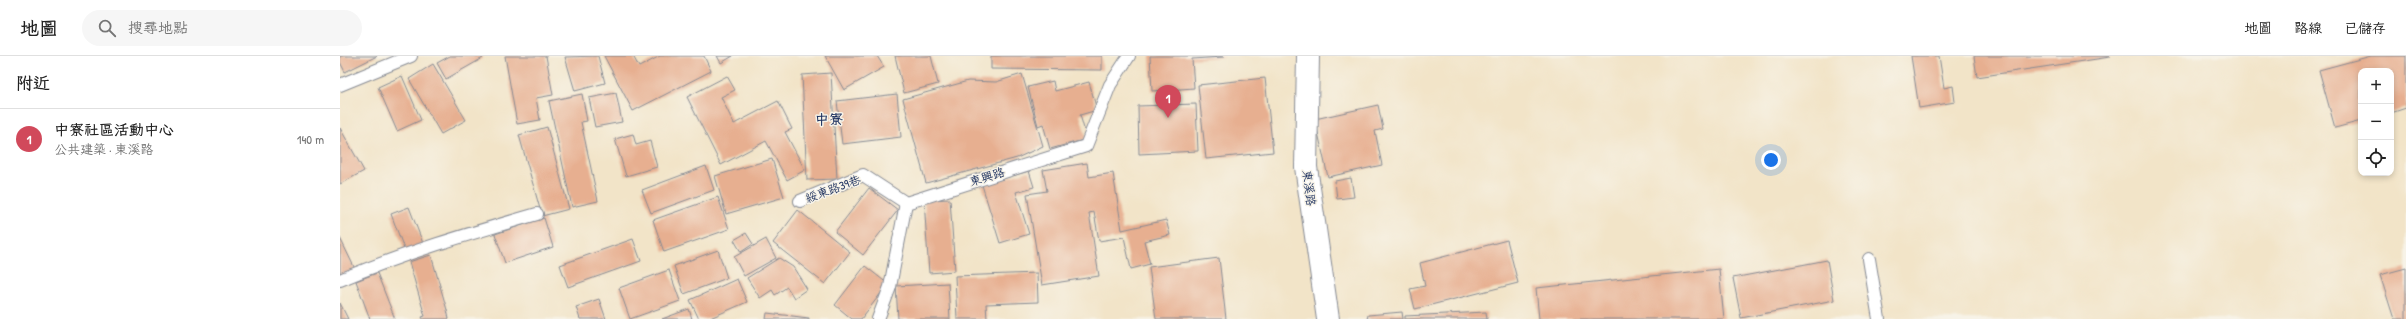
<!DOCTYPE html>
<html lang="zh-TW">
<head>
<meta charset="utf-8">
<style>
  body { margin:0; font-family:"Patrick Hand","LXGW WenKai TC",sans-serif; background:#f6f6f6; color:#222 }
  .controls { position:absolute; right:12px; top:12px; display:grid; overflow:hidden; border-radius:8px; box-shadow:0 2px 6px #0003 }
  .controls button { width:36px; height:36px; display:grid; place-items:center; padding:0; border:0; border-bottom:1px solid #e0e0e0; background:#fff; color:#222; font:20px sans-serif }
  .you { position:absolute; left:1431px; top:104px; width:14px; height:14px; margin:-10px; border:3px solid #fff; border-radius:50%; background:#1a73e8; box-shadow:0 0 0 6px #1a73e833 }
  .badge { display:grid; place-items:center; width:26px; height:26px; border-radius:50%; background:#d1495b; color:#fff; font-size:13px; font-weight:700 }
  .pin { position:absolute; translate:-50% -33px; filter:drop-shadow(0 1px 2px #0008) }
  .pin::after { content:''; position:absolute; top:21px; width:14px; height:12px; background:inherit; clip-path:polygon(0 0,100% 0,50% 100%) }
  .list { margin:0; padding:0; list-style:none }
  h2 { display:flex; justify-content:space-between; align-items:center; height:52px; margin:0; padding:0 16px; font-size:17px }
  h2 small { font-size:13px; font-weight:400; color:#767676 }
  .list li { display:grid; grid-template-columns:26px 1fr auto; gap:12px; align-items:center; box-sizing:border-box; height:60px; padding:0 16px; border-top:1px solid #e0e0e0 }
  .list b { display:block; font-size:15px; white-space:nowrap }
  .list p { margin:0; font-size:13px; white-space:nowrap; color:#767676 }
  .list em { font-size:13px; font-style:normal; color:#767676 }
  .icon { flex:none; width:22px; height:22px; fill:none; stroke:currentColor; stroke-width:2; stroke-linecap:round; stroke-linejoin:round }
  .map { position:relative; flex:none; width:2066px; height:263px; overflow:hidden }
  header { display:flex; align-items:center; gap:24px; box-sizing:border-box; height:56px; padding:0 20px; background:#fff; border-bottom:1px solid #e0e0e0 }
  header strong { font-size:19px }
  nav { display:flex; gap:22px; margin-inline-start:auto; font-size:14px }
  .search { width:280px; height:36px; background:#f6f6f6; display:flex; align-items:center; gap:10px; box-sizing:border-box; padding:0 14px; border-radius:22px; color:#767676; font-size:15px }
  main { display:flex }
  aside { flex:1; background:#fff }
  .map>svg:first-child { display:block }
  .building { fill:#e7af90 }
  .lines { fill:none; stroke-linecap:round; stroke-linejoin:round }
  .lane-casing { stroke:#868a93; stroke-width:14 }
  .street-casing { stroke:#868a93; stroke-width:24 }
  .lane { stroke:#fff; stroke-width:12 }
  .street { stroke:#fff; stroke-width:22 }
  .labels { text-anchor:middle; stroke-width:3; stroke-linejoin:round; paint-order:stroke }
  .street-label { font-size:12px; fill:#1b2f5e; stroke:#f7f3e8 }
  .quarter-label { font-size:14px; font-weight:bold; fill:#1b2f5e; stroke:#f7f3e8 }
</style>
</head>
<body>
<header>
<strong>地圖</strong>
<div class="search"><svg class="icon" aria-label="search" viewBox="0 0 24 24"><circle cx="10" cy="10" r="6"/><path d="M15 15l6 6"/></svg>搜尋地點</div>
<nav><a>地圖</a><a>路線</a><a>已儲存</a></nav>
</header>
<main>
<aside>
<h2>附近<small></small></h2>
<ul class="list">
<li><span class="badge">1</span><div><b>中寮社區活動中心</b><p>公共建築 · 東溪路</p></div><em>140 m</em></li>
</ul>
</aside>
<div class="map">
<svg width="2066" height="263" viewBox="0 0 2066 263">
  <rect width="100%" height="100%" fill="#f7f3e8"/>
  <filter id="ink" filterUnits="userSpaceOnUse"><feTurbulence type="fractalNoise" baseFrequency=".025" numOctaves="2"/><feDisplacementMap in="SourceGraphic" scale="8" xChannelSelector="R" yChannelSelector="G"/><feConvolveMatrix kernelMatrix="1 2 1 2 8 2 1 2 1" color-interpolation-filters="sRGB"/></filter>
  <filter id="wash" filterUnits="userSpaceOnUse"><feTurbulence type="fractalNoise" baseFrequency=".012" numOctaves="4" result="noise"/><feDisplacementMap in="SourceGraphic" scale="16" xChannelSelector="R" yChannelSelector="G"/><feGaussianBlur stdDeviation="0.9" result="paint"/><feColorMatrix in="noise" values="0 0 0 0 0 0 0 0 0 0 0 0 0 0 0 0 0 1.4 0 .05"/><feComposite in="paint" operator="in"/></filter>
  <g filter="url(#wash)">
    <rect width="100%" height="100%" fill="#f2e4c8"/>
    <g id="blocks">
      <path class="building" d="M0,0h37l-32,16 -5,-10z
        M110,0h31l2,2 -37,21 -9,-16z
        M165,0h41l7,39 -17,3 4,22 -23,4z
        M258,0l7,27 -30,8 -10,-34z
        M264,0h29l6,11 21,-11h44l7,15 -78,40z
        M377,0h16l-12,7z
        M485,0h52l7,11 -40,23z
        M555,0h36l7,28 -34,9z
        M651,0h111v14l-111,-1z
        M810,0h74v1l-32,2 2,29 -42,3z
        M1571,0h28l5,32 9,-2 2,16 -36,6z
        M1634,0h136v1l-133,20z
        M2031,0h35v52l-15,5v-42h-30v50l-26,7 -16,-58z
        M93,8l33,56 -25,14 -32,-55z
        M491,17l6,106 -30,1 -5,-105z
        M682,18l21,72 -26,12 -91,25 -23,-84 65,-18 28,1z
        M62,20l19,44 -24,11 -19,-44z
        M387,20l8,14 -14,7 13,27 44,-23 14,28 -7,3 20,38 -18,10 -21,-39 -45,24 -34,-68z
        M925,22l8,74 -67,7 -8,-74z
        M713,25l2,10 34,-9 8,28 -17,5 7,24 -37,10 -7,-25 -5,2 -10,-39z
        M276,37l6,29 -27,5 -6,-29z
        M242,38l5,27 -6,1 17,79 -26,6 -23,-106z
        M557,38l4,43 -59,7 -5,-43z
        M856,48l2,47 -59,3 -1,-48z
        M1038,49l5,24 -8,2 7,34 -54,12 -13,-58z
        M207,71l22,82 -27,7 -23,-81z
        M0,72l24,43 -24,13z
        M293,78l3,11 14,-4 7,26 -31,9 -11,-37z
        M432,103l12,38 -58,17 -11,-38z
        M747,107l2,14 24,-4 9,57 44,-10 4,15 -26,6 6,23 -19,5 -7,-32 -25,4 -5,-29 -5,1 10,63 -57,9 -15,-91 20,-3 -4,-21z
        M366,110l8,24 -63,23 -9,-23z
        M689,115l5,16 -18,5 13,42 -29,9 -18,-58z
        M1011,122l3,19 -17,2 -2,-18z
        M529,132l29,22 -35,45 -28,-23z
        M378,141l11,32 -65,23 -11,-32z
        M610,143l5,72 -26,2 -5,-73z
        M69,151l15,39 -18,8 -15,-40z
        M458,154l52,42 -25,32 -52,-41z
        M204,162l9,29 -48,16 -10,-29z
        M406,177l7,11 -12,8 -7,-12z
        M0,182l15,31 -15,8z
        M293,183l8,22 -73,26 -8,-22z
        M426,183l10,19 -32,18 -10,-19z
        M1167,184l11,43 -103,26 -5,-20 15,-3 -5,-23z
        M378,194l9,28 -43,16 -10,-28z
        M91,199l16,55 2,9h-26l-1,-2 3,-1 -16,-54z
        M439,202l14,9 14,22 -13,9 -7,-11 -12,8 -3,-5 -12,8 -13,-20z
        M879,202l7,61h-70l-7,-52z
        M1487,204l7,40 -93,18 -8,-40z
        M525,210l23,18 -27,35h-9l-17,-14z
        M2066,212v51h-12l-14,-44z
        M1379,213l5,50h-185l-3,-31z
        M329,214l11,31 -50,18 -11,-31z
        M37,217l18,46h-25l-14,-38z
        M697,217l1,29 -52,2 1,15h-30l-2,-43z
        M397,223l10,23 -39,17h-9l-9,-19z
        M608,227l2,36h-52l-2,-33z
        M259,243l7,20h-26l-4,-12z
        M0,247l8,16h-8z
        M349,253l3,10h-30z
        M1062,256l1,7h-36l1,-4z
        M1146,256l1,7h-82v-3z
        M427,257l42,5v1h-43z"/>
    </g>
  </g>
  <g filter="url(#ink)">
    <use href="#blocks" fill-opacity="0" stroke="#868a93" stroke-width="1"/>
    <g class="lines">
      <g class="lane-casing">
        <path id="lane" d="M0,29l71,-29
          M460,145l63,-26 43,28
          M1529,203l10,60
          M0,224c64,-27 131,-47 197,-66
          M538,263l12,-32 16,-84 180,-57 24,-61 19,-29"/>
      </g>
      <g class="street-casing">
        <path id="street" d="M968,0l-2,111 22,152"/>
      </g>
      <use href="#lane" class="lane"/>
      <use href="#street" class="street"/>
    </g>
  </g>
  <g class="labels">
    <g class="street-label">
      <text transform="translate(647 121) rotate(-17)" y="4">東興路</text>
      <text transform="translate(969 132) rotate(83)" y="4">東溪路</text>
      <text transform="translate(493 133) rotate(-20)" y="4">綏東路39巷</text>
    </g>
    <g class="quarter-label">
      <text x="489" y="68">中寮</text>
    </g>
  </g>
</svg>
<div class="controls">
<button>+</button>
<button>−</button>
<button><svg class="icon" aria-label="locate" viewBox="0 0 24 24"><circle cx="12" cy="12" r="6"/><path d="M12 2v4M12 18v4M2 12h4M18 12h4"/></svg></button>
</div>
<div class="you"></div>
<div class="pin badge" style="left:828px;top:62px">1</div>
</div>
</main>
</body>
</html>
